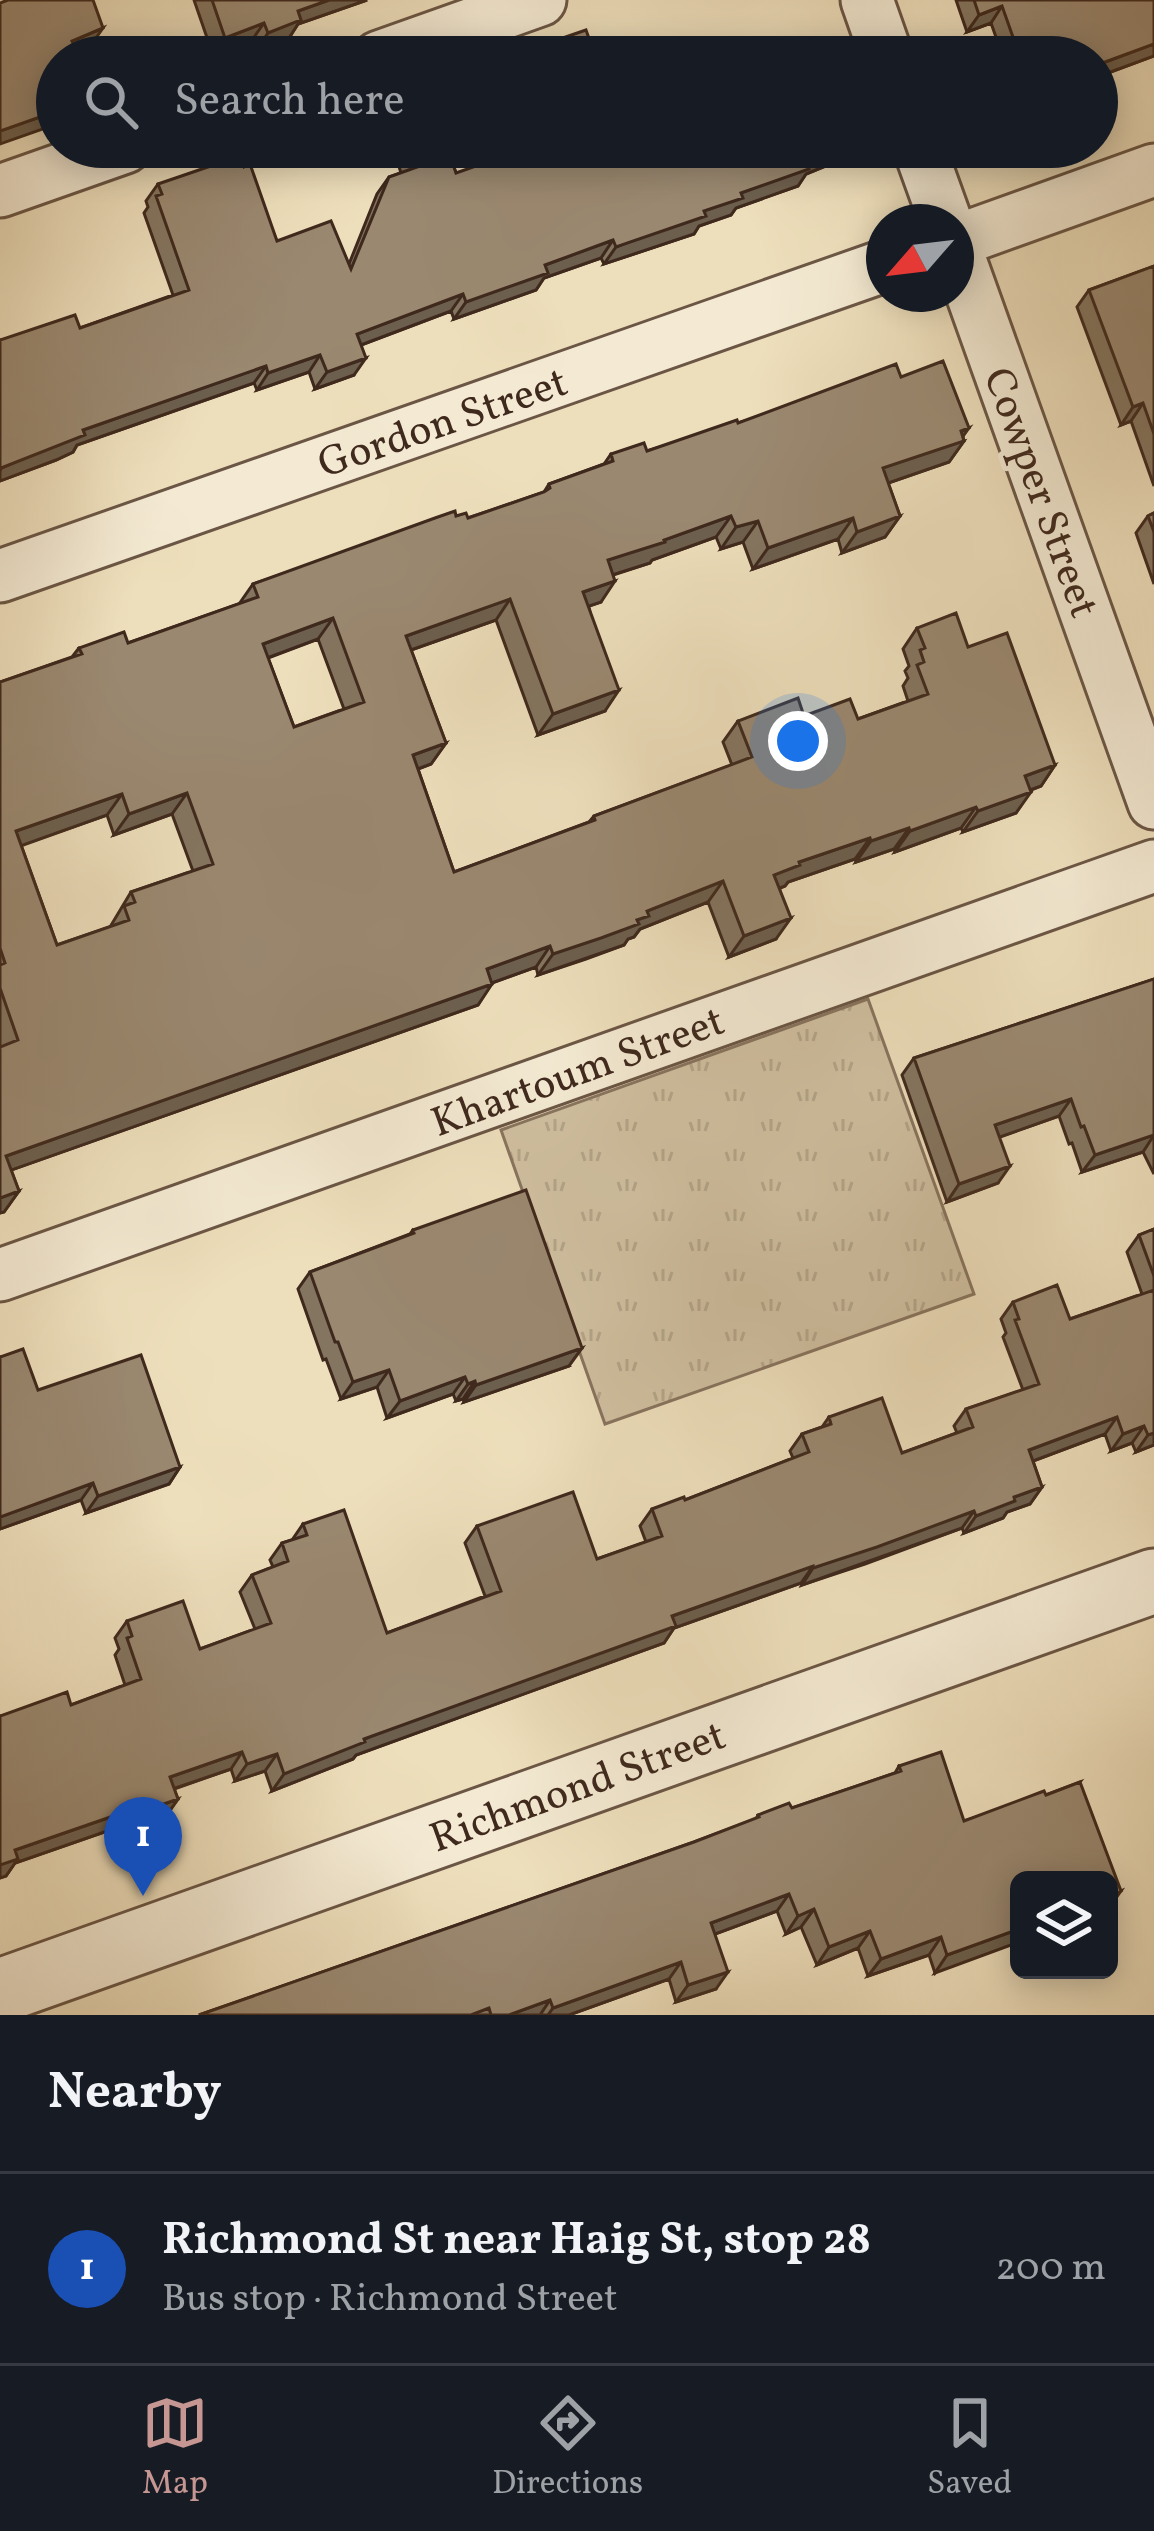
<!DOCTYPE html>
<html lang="en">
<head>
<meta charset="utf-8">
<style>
  body { margin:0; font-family:Vollkorn,serif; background:#20242c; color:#f1f3f6 }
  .controls { position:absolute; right:36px; bottom:36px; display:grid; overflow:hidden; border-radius:18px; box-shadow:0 6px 30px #0003 }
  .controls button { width:108px; height:108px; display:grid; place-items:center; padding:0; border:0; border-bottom:3px solid #363941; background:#171b24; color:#f1f3f6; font:60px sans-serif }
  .compass { position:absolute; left:866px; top:204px; width:108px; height:108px; border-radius:50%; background:#171b24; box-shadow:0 6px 30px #0003; rotate:242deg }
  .you { position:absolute; left:798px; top:741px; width:42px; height:42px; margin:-30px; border:9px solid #fff; border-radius:50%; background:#1a73e8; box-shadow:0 0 0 18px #1a73e833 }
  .badge { display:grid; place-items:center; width:78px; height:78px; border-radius:50%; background:#c59692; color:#fff; font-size:39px; font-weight:700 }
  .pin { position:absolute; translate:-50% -99px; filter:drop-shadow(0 3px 6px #0008) }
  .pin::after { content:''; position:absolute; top:63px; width:42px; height:36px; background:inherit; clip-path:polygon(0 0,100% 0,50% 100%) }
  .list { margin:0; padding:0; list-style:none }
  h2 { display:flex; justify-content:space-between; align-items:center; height:156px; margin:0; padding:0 48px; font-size:51px }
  h2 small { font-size:39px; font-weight:400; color:#9ea1a6 }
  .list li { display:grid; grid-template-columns:78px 1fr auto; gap:36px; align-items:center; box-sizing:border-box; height:192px; padding:0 48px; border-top:3px solid #363941 }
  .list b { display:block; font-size:45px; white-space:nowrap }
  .list p { margin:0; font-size:39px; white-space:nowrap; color:#9ea1a6 }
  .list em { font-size:39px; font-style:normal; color:#9ea1a6 }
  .icon { flex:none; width:66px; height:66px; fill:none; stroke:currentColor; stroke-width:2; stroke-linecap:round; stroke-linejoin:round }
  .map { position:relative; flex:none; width:1154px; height:2015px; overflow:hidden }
  .search { position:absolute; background:#171b24; box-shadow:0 6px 30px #0003; left:36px; right:36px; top:36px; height:132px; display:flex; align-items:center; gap:30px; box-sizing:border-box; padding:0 42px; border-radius:66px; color:#9ea1a6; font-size:45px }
  .sheet { height:348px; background:#171b24 }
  nav { display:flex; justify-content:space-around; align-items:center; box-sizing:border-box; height:168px; border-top:3px solid #363941; background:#171b24; font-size:33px; color:#9ea1a6 }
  nav a { display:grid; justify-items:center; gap:6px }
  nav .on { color:#c59692 }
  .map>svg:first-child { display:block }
  .park { fill:url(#park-tufts); stroke:#88745f; stroke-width:3 }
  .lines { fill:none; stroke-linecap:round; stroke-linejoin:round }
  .minor-casing { stroke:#6b5645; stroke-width:57 }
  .tertiary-casing { stroke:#6b5645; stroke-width:69 }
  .minor { stroke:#f4ead3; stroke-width:51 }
  .tertiary { stroke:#f4ead3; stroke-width:63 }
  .wall { fill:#847560; stroke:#3f291d; stroke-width:3; fill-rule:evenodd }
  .shaded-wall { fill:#6c5f4e; stroke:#3f291d; stroke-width:3 }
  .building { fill:#9a8870; stroke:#3f291d; stroke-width:3; fill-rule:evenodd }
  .labels { text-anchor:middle; stroke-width:10; stroke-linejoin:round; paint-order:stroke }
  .street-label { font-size:42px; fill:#3f291d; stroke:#f4ead3 }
</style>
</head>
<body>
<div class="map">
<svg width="1154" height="2015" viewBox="0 0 1154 2015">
  <defs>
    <pattern id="park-tufts" width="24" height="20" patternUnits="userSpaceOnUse" patternTransform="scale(3)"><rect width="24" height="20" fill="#d0c0a1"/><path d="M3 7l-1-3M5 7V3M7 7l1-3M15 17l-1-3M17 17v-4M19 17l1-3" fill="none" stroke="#b4a58a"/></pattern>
  </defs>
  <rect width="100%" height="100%" fill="#eedfbc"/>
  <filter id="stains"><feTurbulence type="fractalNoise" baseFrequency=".00167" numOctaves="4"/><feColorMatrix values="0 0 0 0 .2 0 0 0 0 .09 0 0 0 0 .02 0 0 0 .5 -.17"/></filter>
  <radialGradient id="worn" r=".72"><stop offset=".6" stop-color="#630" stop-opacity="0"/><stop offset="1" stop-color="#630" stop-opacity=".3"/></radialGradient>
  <path class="park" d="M868,999l106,295 -369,130 -104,-294z"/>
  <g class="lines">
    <g class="minor-casing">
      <path id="minor" d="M867,0l20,57
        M379,57l161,-57
        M919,147l27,75
        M0,191l125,-44
        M956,241l198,-71
        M956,249l198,554
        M0,576l884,-310
        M0,1275l1154,-409"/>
    </g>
    <g class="tertiary-casing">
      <path id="tertiary" d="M0,1991l1154,-410"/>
    </g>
    <use href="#minor" class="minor"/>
    <use href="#tertiary" class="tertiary"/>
  </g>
  <path class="wall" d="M194,0h173l-69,24 -9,14 -33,12 -4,-10 -39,15z
    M956,0h198v56l-57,21v-20h-94l-12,-34 -24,9z
    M393,147h54l9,26 372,-8 -22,9 -8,12 -62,22 -5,7 -32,11 -5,8 -90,30 -3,-6 -57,20 -8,12 -82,29 -3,-8 -90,34 -7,30 -39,14 -6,-17 -52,18 -3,-7 -177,62 -4,7 -17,8 -56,21v-141l80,-12 93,-33 -29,-82 4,-6 -2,-6 12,-17 86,-17 33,74 72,23 28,-70 12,-17 12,-4z
    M1154,266v220l-23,-65 -10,4 -44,-118 12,-17z
    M901,377l62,60 1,4 -15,21 -61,21 12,33 -15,21 -43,16 -4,-14 -85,30 -10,-27 -22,7 -5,-12 -64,23 -2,3 -37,12 -12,27 -12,4 16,105 -67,24 -42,-115 -85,30 35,93 -15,21 -13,5 36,103 135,-50 5,-6 138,-51 -9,-23 15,-21 66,-5 54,3 50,-18 -5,-15 5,-8 -3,-7 4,-5 -6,-17 14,-21 51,19 87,118 -14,21 -10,4 -15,23 -53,19 -2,-4 -66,24 -1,-3 -38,13 -1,-3 -67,23 -3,4 -5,2 -4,51 -47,18 -21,-55 -68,27 -6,8 -6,2 -4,6 -38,14 -48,16 -2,-8 -44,16 -14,22 -467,165 8,21 -15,21 -4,1v-531l72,-25 7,-9 49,-5 111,-39 14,-20 203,-68 12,2 76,-26 5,-8 55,-20 7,-10 36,-3 91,-28zM318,639l26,70 -50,18 -26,-69zM172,814l21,57 -62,21 -21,35 -53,18 -36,-100 86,-30 7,20z
    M1154,513v71l-18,-51 12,-17z
    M1154,979v195l-11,-22 -61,20 -10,-29 -3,1 -10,-28 -60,21 -1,46 -51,19 -45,-127 12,-17z
    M1154,1229v216l-18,7 -4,-9 -21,8 -6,-17 -72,27 9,26 -12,17 -23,8 -4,6 -39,15 -2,-5 -97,36 -63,21 -1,-2 -127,45 -10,15 -308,112 -3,4 -81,32 -7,-20 -30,10 -4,-12 -57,20 4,10 -12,17 -51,18 -2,-5 -98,34 -9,13 -6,2v-162l71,-11 54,-20 -10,-30 4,-6 -4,-11 12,-17 73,28 55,-20 -15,-37 12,-17 21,-8 -3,-7 12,-17 10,-3 11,-16 84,109 98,-37 -20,-53 12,-17 120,33 49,-17 -6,-16 12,-17 33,-9 108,-42 -3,-7 12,-17 20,-7 7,-10 73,36 55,-20 -3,-7 12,-17 57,-19 -20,-53 3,-4 -5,-14 12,-17 57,17 72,-25 -15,-42 12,-17z
    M413,1230l156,136 -105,36 -1,-3 -7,2 -3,-7 -66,24 -10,-31 -36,12 -15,-40 -3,1 -25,-71 12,-17 100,-38z
    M0,1357l38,33 142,77 -11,17 -83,29 -5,-13 -81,29z
    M899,1766l65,55 82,-26 34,-13 -145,191 -6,-18 -61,21 -10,-28 -41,17 -16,-38 -15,7 -9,-23 -62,23 1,55 -40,13 -7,-23 -100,36h-370l495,-173 62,-23 2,-4 34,-7 103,-35z"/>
  <path class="shaded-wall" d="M329,0h38l-69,24 -9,14 -33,12 12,-17 30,-22z
    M1002,6l-11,17 -24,9 12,-17z
    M264,23l-12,17 -39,15 12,-17z
    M103,28l-12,17 -28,12 9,-16z
    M1154,44v12l-57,21v-12z
    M57,111v13l-57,20v-13z
    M840,148l-12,17 -22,9 -8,12 -62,22 -5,7 -32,11 -5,8 -90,30 12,-17 88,-36 103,-50z
    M613,240l-12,18 -57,20 -8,12 -82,29 12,-17 79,-37z
    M463,294l-12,17 -106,40 12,-17z
    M320,355l-11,17 -52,18 11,-17z
    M366,358l-12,17 -39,14 12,-17z
    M266,366l-12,17 -177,62 -4,7 -17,8 -56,21v-12l83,-39z
    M1143,403l-12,18 -10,4 12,-18z
    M969,428l-10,14 5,-1 -15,21 -81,28 15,-22z
    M731,516l-15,21 -64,23 -2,3 -57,18 15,-21z
    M900,516l-15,21 -43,16 15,-21z
    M853,518l-15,21 -85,30 15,-21z
    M758,521l-15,21 -22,7 15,-22z
    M615,581l-14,21 -32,11 14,-21z
    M510,599l-14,21 -105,37 15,-21z
    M333,618l-15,21 -70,26 15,-21z
    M619,690l-14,21 -67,24 15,-21z
    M446,743l-15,21 -32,12 14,-21z
    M1055,765l-14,21 -30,11 14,-21z
    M1031,792l-15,21 -53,19 15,-21z
    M187,793l-15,21 -58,21 15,-21z
    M122,794l-15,21 -106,38 15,-22z
    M976,807l-15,21 -66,24 15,-21z
    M909,828l-15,21 -38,13 15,-21z
    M870,838l-15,21 -67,23 -3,4 -25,10 14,-21 25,-13z
    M723,881l-15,21 -68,27 -6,8 -6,2 -4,6 -86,30 15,-21 94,-43z
    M791,918l-15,21 -47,18 15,-21z
    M550,946l-14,21 -64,23 15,-21z
    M492,984l-14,21 -478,169 6,-18z
    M1071,1099l-12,17 -76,27 12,-18z
    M1154,1135l-11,17 -61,20 13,-17z
    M1010,1166l-12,17 -51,19 12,-18z
    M19,1191l-15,21 -4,1v-15z
    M582,1348l-13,18 -105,36 12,-17z
    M389,1370l-12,17 -36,12 12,-17z
    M465,1377l-12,17 -66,24 13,-17z
    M475,1381l-12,18 -7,2 12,-17z
    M1117,1417l-12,17 -88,33 12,-17z
    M1144,1426l-12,17 -21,8 12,-17z
    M1154,1433v12l-18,7 12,-17z
    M180,1467l-11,17 -83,29 12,-17z
    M93,1483l-12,17 -81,29v-12z
    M1042,1487l-12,17 -23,8 -4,6 -39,15 12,-17 38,-19z
    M974,1511l-12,17 -160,57 11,-17z
    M813,1566l-12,17 -127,45 -10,15 -308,112 -3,4 -81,32 12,-17 80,-35 308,-123z
    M242,1752l-11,17 -73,25 12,-17z
    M277,1754l-12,17 -30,10 12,-17z
    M178,1799l-12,17 -51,18 12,-17z
    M125,1812l-12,17 -98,34 -9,13 -6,2v-13l15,-15z
    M1121,1891l-12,17v-12z
    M789,1894l-12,17 -78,29 12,-17z
    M814,1909l-13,18 -15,7 12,-18z
    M1019,1929v13l-84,31 12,-18z
    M870,1931l-12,17 -41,17 12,-18z
    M941,1937l-12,18 -61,21 13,-17z
    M681,1962l-12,17 -100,36h-21l5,-7z
    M728,1972l-12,17 -40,13 12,-17z
    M550,2000l-10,15h-31z"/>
  <path class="building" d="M8,0h85l10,28 -31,13 7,16h-22v54l-57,20v-128z
    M212,0h117l-31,11 3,9 -33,13 -4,-10 -39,15z
    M974,0h180v44l-57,21v-8h-77l-18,-51 -23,9z
    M586,30l6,17 3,-1 4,11h-72l-2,-6z
    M801,42l6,15h-47z
    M410,147h37l9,26 74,-26 310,1 -33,13 2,8 -68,24 2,5 -39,13 2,5 -90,31 -3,-7 -68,25 3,8 -82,29 -3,-8 -106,40 9,24 -39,14 -7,-17 -52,18 -2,-7 -183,64 2,5 -84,33 -1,3v-131l75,-25 5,13 109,-38 -33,-94 6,-2 -4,-10 82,-28 4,11 6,-3 27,77 54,-20 20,48 38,-92 28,-10z
    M1154,266v168l-11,-31 -10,4 -44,-117z
    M943,361l26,67 -8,3 3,10 -81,27 17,48 -43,16 -4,-14 -85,30 -10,-27 -22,6 -5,-11 -67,24 1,2 -57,18 7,21 -32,11 36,98 -66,24 -43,-115 -104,37 40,107 -33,12 41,117 141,-52 -1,-4 158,-59 -14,-36 60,-23 6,18 46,-17 8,20 70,-25 -11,-29 7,-3 -4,-12 5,-2 -8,-20 39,-15 12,34 39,-14 48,132 -30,11 6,16 -53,19 -2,-4 -66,24 -1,-3 -38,13 -1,-3 -71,24 1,3 -26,10 17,43 -47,18 -21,-55 -76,30 2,5 -12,4 2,4 -38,14 -48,16 -3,-8 -63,23 5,15 -486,172 13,35 -19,7v-151l18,-7 -18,-52v-23l5,-2 -5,-15v-266l82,-28 -3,-6 45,-16 4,11 130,-46 -5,-13 182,-66 20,-7 1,5 10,-3 2,5 76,-26 6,-4 -1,-4 64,-23 -2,-7 33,-11 3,8 90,-31 1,3 158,-59 5,13zM333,618l31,84 -70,25 -31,-83zM187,793l26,71 -82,28 4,10 -11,4 5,14 -72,25 -41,-114 106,-37 7,20z
    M1154,513v19l-6,-16z
    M1154,979v156l-59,20 -11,-29 -3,1 -10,-28 -76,26 15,41 -51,18 -45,-126z
    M526,1190l56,158 -106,37 -1,-4 -7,3 -3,-7 -65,24 -11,-31 -36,12 -15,-40h-3l-25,-70 104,-39 -1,-3z
    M1154,1229v47l-15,-41z
    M1057,1285l13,34 84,-29v143l-6,2 -4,-9 -21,8 -6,-17 -88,33 13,37 -28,10 1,4 -39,15 -2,-5 -97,36 -64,21v-2l-141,50 4,10 -312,113 1,3 -81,32 -7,-20 -30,10 -5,-12 -72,25 8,22 -51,18 -2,-5 -110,38 3,9 -18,6v-149l67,-24 4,13 70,-26 -14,-41 5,-2 -5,-15 56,-20 17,48 71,-26 -19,-48 36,-14 -6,-18 25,-8 -4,-11 41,-14 43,123 114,-42 -24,-65 96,-34 24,67 65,-23 -10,-27 32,-12 1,3 124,-48 -7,-18 29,-10 -2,-7 53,-19 20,55 71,-26 -7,-18 73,-25 -24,-64 4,-1 -6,-17z
    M23,1349l15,41 103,-35 39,112 -82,29 -5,-13 -93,34v-160z
    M941,1752l23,69 80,-30 2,4 34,-13 41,109 -12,5v-16h-90v49l-72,26 -6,-18 -60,22 -11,-28 -41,16 -15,-38 -16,7 -9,-22 -78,29 17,49 -40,13 -7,-23 -128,46 -3,-8 -41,15h-18l-2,-7 -18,7h-272l495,-173 65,-25 -1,-2 31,-12 3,5 109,-37 -2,-5z"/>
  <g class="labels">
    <g class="street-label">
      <text transform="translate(442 421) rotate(-19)" y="15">Gordon Street</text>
      <text transform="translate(1043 492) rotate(70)" y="15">Cowper Street</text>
      <text transform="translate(577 1070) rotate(-20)" y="15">Khartoum Street</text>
      <text transform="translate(577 1785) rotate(-20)" y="15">Richmond Street</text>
    </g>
  </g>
  <rect width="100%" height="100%" filter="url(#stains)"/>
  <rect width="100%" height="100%" fill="url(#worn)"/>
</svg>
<div class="controls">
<button><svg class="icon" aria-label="layers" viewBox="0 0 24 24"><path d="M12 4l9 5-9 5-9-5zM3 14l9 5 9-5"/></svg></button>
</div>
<svg class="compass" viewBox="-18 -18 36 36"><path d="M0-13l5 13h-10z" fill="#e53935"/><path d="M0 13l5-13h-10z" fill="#9ea1a6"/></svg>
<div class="you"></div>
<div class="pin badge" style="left:143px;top:1896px;background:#1a4fb4">1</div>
<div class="search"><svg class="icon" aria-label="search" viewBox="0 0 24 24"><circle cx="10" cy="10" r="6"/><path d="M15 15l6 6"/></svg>Search here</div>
</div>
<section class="sheet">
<h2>Nearby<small></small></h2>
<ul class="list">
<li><span class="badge" style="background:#1a4fb4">1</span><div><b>Richmond St near Haig St, stop 28</b><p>Bus stop · Richmond Street</p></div><em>200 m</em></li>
</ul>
</section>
<nav>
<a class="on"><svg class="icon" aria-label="map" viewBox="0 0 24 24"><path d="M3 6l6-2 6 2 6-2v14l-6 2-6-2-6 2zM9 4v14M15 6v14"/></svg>Map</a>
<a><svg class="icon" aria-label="directions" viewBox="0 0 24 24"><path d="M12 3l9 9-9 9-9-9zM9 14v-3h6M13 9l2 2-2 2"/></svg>Directions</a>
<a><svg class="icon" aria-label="saved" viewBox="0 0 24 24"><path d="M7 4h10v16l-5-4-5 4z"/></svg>Saved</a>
</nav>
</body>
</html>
